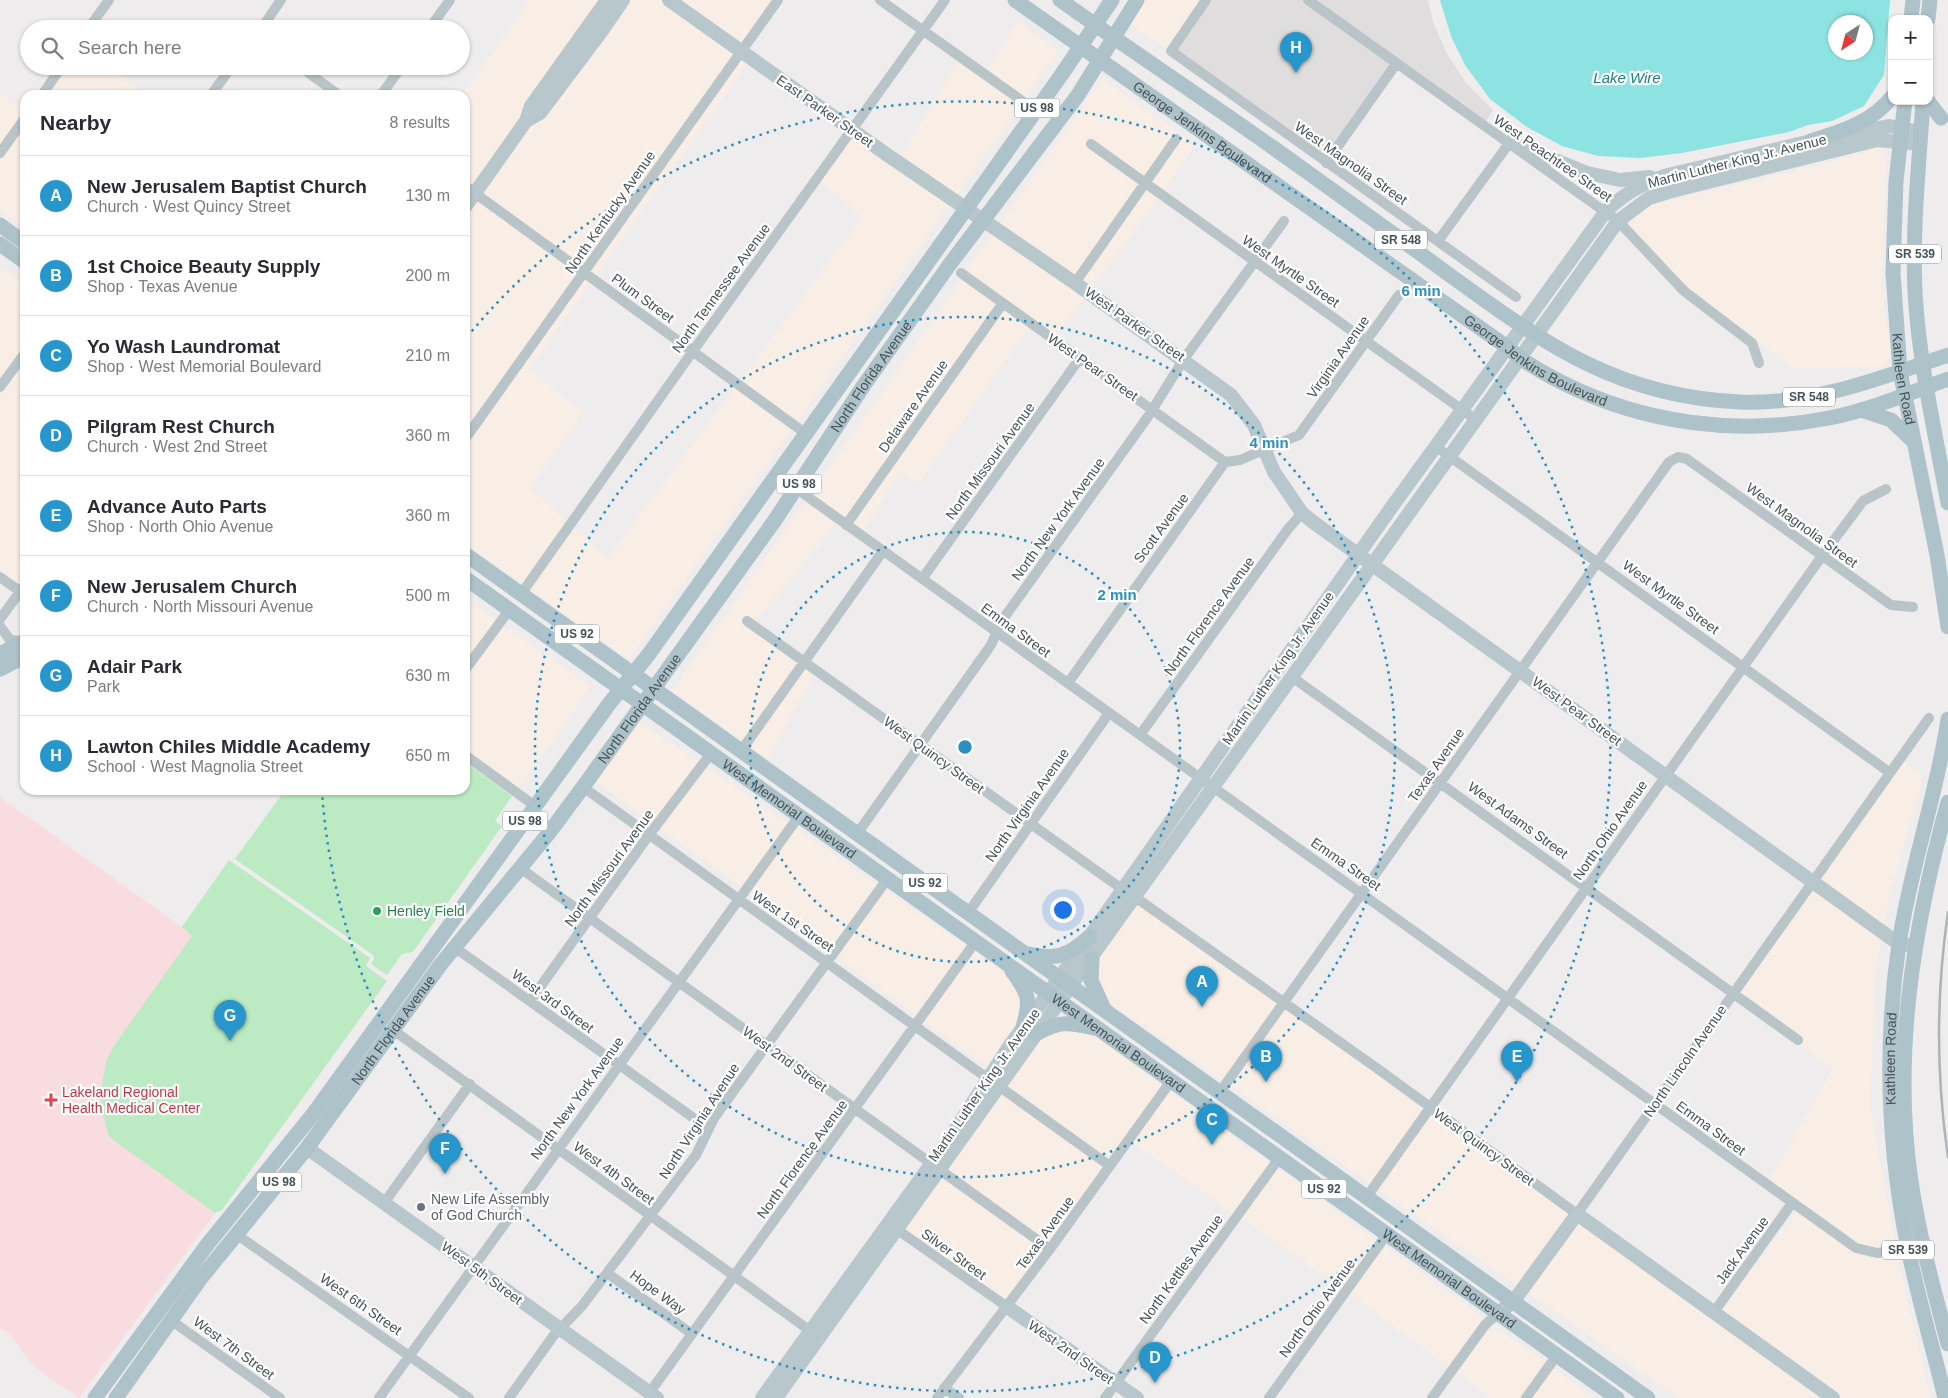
<!DOCTYPE html>
<html lang="en">
<head>
<meta charset="utf-8">
<style>
  body { margin:0; font-family:Helvetica,sans-serif; background:#f2f2f3; color:#2b2b33 }
  .controls { position:absolute; right:15px; top:15px; display:grid; overflow:hidden; border-radius:10px; box-shadow:0 1px 4px #0004 }
  .controls button { width:45px; height:45px; display:grid; place-items:center; padding:0; border:0; border-bottom:1px solid #e1e1e2; background:#fff; color:#2b2b33; font:25px sans-serif }
  .compass { position:absolute; left:1828px; top:15px; width:45px; height:45px; border-radius:50%; background:#fff; box-shadow:0 1px 4px #0004; rotate:216deg }
  .you { position:absolute; left:1062px; top:909px; width:18px; height:18px; margin:-12px; border:4px solid #fff; border-radius:50%; background:#1a73e8; box-shadow:0 0 0 8px #1a73e833 }
  .badge { display:grid; place-items:center; width:32px; height:32px; border-radius:50%; background:#2796cd; color:#fff; font-size:16px; font-weight:700 }
  .pin { position:absolute; translate:-50% -41px; filter:drop-shadow(0 1px 2px #0008) }
  .pin::after { content:''; position:absolute; top:26px; width:18px; height:15px; background:inherit; clip-path:polygon(0 0,100% 0,50% 100%) }
  .list { margin:0; padding:0; list-style:none }
  h2 { display:flex; justify-content:space-between; align-items:center; height:65px; margin:0; padding:0 20px; font-size:21px }
  h2 small { font-size:16px; font-weight:400; color:#7c7c81 }
  .list li { display:grid; grid-template-columns:32px 1fr auto; gap:15px; align-items:center; box-sizing:border-box; height:80px; padding:0 20px; border-top:1px solid #e1e1e2 }
  .list b { display:block; font-size:19px; white-space:nowrap }
  .list p { margin:0; font-size:16px; white-space:nowrap; color:#7c7c81 }
  .list em { font-size:16px; font-style:normal; color:#7c7c81 }
  .icon { flex:none; width:28px; height:28px; fill:none; stroke:currentColor; stroke-width:2; stroke-linecap:round; stroke-linejoin:round }
  .map { position:relative; flex:none; width:1948px; height:1398px; overflow:hidden }
  .search { position:absolute; background:#fff; box-shadow:0 1px 4px #0004; left:20px; top:20px; width:450px; height:55px; display:flex; align-items:center; gap:12px; box-sizing:border-box; padding:0 18px; border-radius:28px; color:#7c7c81; font-size:19px }
  .panel { position:absolute; background:#fff; box-shadow:0 1px 4px #0004; left:20px; top:90px; width:450px; height:705px; border-radius:15px }
  .map>svg:first-child { display:block }
  .commercial { fill:#f9eee5 }
  .education { fill:#dfddde }
  .medical { fill:#f8dce0 }
  .green { fill:#bceac3 }
  .water { fill:#8de3e1; fill-rule:evenodd }
  .lines { fill:none; stroke-linecap:round; stroke-linejoin:round }
  .street { stroke:#b8c4c7; stroke-width:10 }
  .secondary { stroke:#b8c7cc; stroke-width:14 }
  .primary { stroke:#adc2c9; stroke-width:15 }
  .rail { stroke:#aeb3b6; stroke-width:2.5 }
  .ring { fill:none; stroke:#2a8fc1; stroke-width:2.5; stroke-dasharray:2.5 5 }
  .leisure-dot { fill:#2e9e5b; stroke:#fff; stroke-width:2 }
  .health-dot { fill:#e0444e; stroke:#fff; stroke-width:2 }
  .worship-dot { fill:#6b7280; stroke:#fff; stroke-width:2 }
  .labels { text-anchor:middle; stroke-width:4.5; stroke-linejoin:round; paint-order:stroke }
  .shield { fill:#fff; stroke:#7e8789; stroke-width:1 }
  .shield-label { font-size:12px; font-weight:bold; fill:#465357 }
  .street-label { font-size:14px; fill:#465357; stroke:#fff }
  .leisure-label { font-size:14px; fill:#27864d; stroke:#fff; text-anchor:start }
  .health-label { font-size:14px; fill:#be3a42; stroke:#fff; text-anchor:start }
  .worship-label { font-size:14px; fill:#5b616d; stroke:#fff; text-anchor:start }
  .water-label { font-size:15px; font-style:italic; fill:#178481; stroke:#fff }
  .centre { fill:#2a8fc1; stroke:#fff; stroke-width:2.5 }
  .ring-label { font-size:15px; text-anchor:middle; font-weight:bold; fill:#2a8fc1; stroke:#fff; stroke-width:4.5; stroke-linejoin:round; paint-order:stroke }
</style>
</head>
<body>
<div class="map">
<svg width="1948" height="1398" viewBox="0 0 1948 1398">
  <rect width="100%" height="100%" fill="#eeecec"/>
  <path class="commercial" d="M530,0h72l-128,186 -9,-6v-85h-3z
    M629,0h31l74,53 -151,212 -102,-73 47,-65z
    M678,0h94l-32,45z
    M1143,0h57l-33,49 -39,-26z
    M1018,21l40,30 -32,46 -39,-27z
    M742,58l6,5 -152,212 -5,-5z
    M957,62l63,44 -64,90 -97,-69 43,27z
    M70,66h39l34,29h-96z
    M1102,78l93,67 -31,46 -12,-8 31,-45 -8,-5 -30,44 -55,-40 -5,8 54,41 -65,90 -75,-51z
    M0,92l25,18 -25,35z
    M25,126v102l-25,-17v-50z
    M852,137l98,67 -153,218 -56,-42 121,-163 -42,-36z
    M1878,148l8,8 -4,133 9,68 -7,10 -91,1 -106,-81 -60,-65 19,-16 162,-38z
    M1146,191l12,8 -66,89 -10,-7z
    M475,200l102,73 -112,158v-216z
    M993,233l93,63 -30,39 -89,-65z
    M0,266l25,17v63l-25,34z
    M585,279l5,4 -61,86 54,44 -53,74 37,34 -44,63 -58,-41v-96z
    M961,279l35,25 -151,214 -34,-24z
    M1003,310l26,18 -112,157 -16,-15 -38,60 -10,-7z
    M25,361v216l-5,8 -20,-15v-175z
    M735,388l56,42 -162,230 -99,-71 44,-61 33,31z
    M805,502l30,22 -79,97 -9,-7 -6,8 57,41 -55,78 -71,-50z
    M465,599l31,21 -31,42z
    M503,626l88,61 -72,100 -54,-38v-71z
    M805,669l9,6 -22,37 -23,48 -19,-13z
    M637,720l62,42 -46,61 -59,-43z
    M1903,761l20,15 -35,125 -4,26 -66,-48z
    M706,767l82,56 -47,64 -81,-59z
    M795,828l82,57 -49,66 -80,-58z
    M1812,888l70,50 -7,35 -5,135 26,138 -18,2 -19,-5 -90,-63 63,-110 -31,-26 4,-6 -65,-47z
    M885,890l81,56 -49,70 -81,-59z
    M1136,904l141,100 -54,77 -119,-82 -5,-12 -3,-27z
    M974,951l34,24 15,22 -4,28 -31,43 -64,-46z
    M1285,1009l138,99 -52,76 -141,-98z
    M1054,1029l35,3 73,53 -52,74 -104,-74 33,-48z
    M1170,1091l100,72 -37,50 -101,-70z
    M1001,1094l103,73 -54,75 -104,-74z
    M1431,1114l139,102 -51,71 -141,-98z
    M1278,1168l99,73 -34,47 -102,-70z
    M939,1177l104,73 -38,50 -101,-72z
    M1796,1212l58,40 15,6 28,-2 33,142h-88l-121,-87z
    M1577,1221l247,177h-145l-152,-106z
    M1385,1246l100,73 -36,48 -99,-73z
    M1492,1324l54,39 -26,35h-29l-34,-26z
    M1553,1368l41,30h-62z"/>
  <path class="education" d="M1206,0h222l5,22 14,32 19,29 27,27 -10,15 -87,-61 -70,99 -155,-112z"/>
  <path class="medical" d="M0,797l193,138 -80,112 -10,30 -2,32 8,28 106,76 -136,185 -46,-32 -23,-32 -10,-6z"/>
  <path class="green" d="M465,762l47,34 -17,25 7,5 -89,126 -11,2 -15,21 -16,-11 3,-5 -1,-4 -138,-96 50,-69h180z
    M229,860l141,98 -4,8 21,15 -165,229 -7,3 -106,-76 -8,-28v-19l5,-29 7,-14 79,-111 -10,-9z"/>
  <path class="water" d="M1440,0h450l-6,75 -20,31 -32,15 -24,4 -19,7 -107,21 -42,5 -42,-2 -36,-10 -35,-19 -37,-28 -25,-34 -14,-29zM1836,22h30v30h-30z"/>
  <g class="lines">
    <path class="street" d="M880,0l155,110
      M1206,0l-35,51 345,246
      M1308,0l310,221 66,70 68,52 7,20
      M88,29l21,-29
      M261,29l20,-29
      M429,29l21,-29
      M299,66l40,29
      M42,95l20,-29
      M211,95l21,-29
      M381,95l21,-29
      M1091,144l384,275
      M0,153l25,-35
      M1326,163l70,-99
      M465,186l340,247
      M1438,241l72,-99
      M961,273l264,189
      M1075,283l101,-144
      M0,387l25,-34
      M465,439l313,-439
      M1435,446l454,326
      M1225,462l15,-2 59,-25 100,-140
      M776,474l1080,774 21,5 31,-4
      M846,525l157,-222
      M0,577l21,15
      M922,579l158,-221
      M521,594l172,-243 252,-351
      M0,619l25,-34
      M747,621l375,268
      M0,626l10,14 12,1
      M465,670l45,-61
      M1292,677l506,363
      M1068,683l157,-221
      M1140,735l148,-206 14,-16
      M741,751l142,-200
      M465,755l70,51
      M583,787l404,291
      M857,834l134,-189 10,-23 146,-204 37,-59 100,-138
      M520,868l530,381
      M1135,897l243,172 199,145 352,-496
      M968,913l141,-200
      M454,947l255,182
      M530,1001l119,-166 63,-83
      M393,1030l423,305
      M1000,1087l110,79
      M1220,1092l449,-630 9,-5 9,2 204,146 22,2
      M1366,1198l456,-642 41,-55 23,-12
      M384,1203l86,-119
      M892,1226l114,80
      M236,1234l233,164
      M607,1273l85,61
      M1714,1312l78,-109
      M172,1321l108,77
      M944,1388l15,10
      M650,1392l326,-451
      M379,1398l420,-582
      M509,1398l45,-63 28,-29 114,-151 18,-37 174,-240
      M937,1398l113,-149 121,-168
      M1105,1398l175,-241
      M1269,1398l118,-164
      M1432,1398l53,-73 13,-12
      M1526,1398l31,-43"/>
    <path class="secondary" d="M669,0l217,154 189,129 156,112 23,30 20,47 28,41 11,9 586,422 9,1
      M526,121l14,-8 61,-81 22,-32
      M1510,142l77,31 33,7 30,-3
      M465,207l61,-86 5,-15 76,-106
      M307,1148l350,250
      M1006,1306l131,92
      M1498,1313l15,-11 64,-88 256,184
      M762,1398l188,-260 58,-90 82,-112 301,-428 215,-297c19,-18 37,-28 62,-36l143,-34 79,-15 31,6
      M776,1398l842,-1177 31,-23 23,-7 205,-51 43,4"/>
    <g class="primary">
      <path id="s1" d="M1015,0l492,347c16,15 34,25 54,35 83,42 177,54 268,36 41,-8 80,-25 119,-39"/>
      <path d="M1060,0c80,57 163,111 243,169 49,35 99,71 148,107 95,69 168,121 289,126 72,3 141,-24 208,-47"/>
      <path d="M1911,19l2,-19"/>
      <path d="M1928,19l2,-19"/>
      <path id="s2" d="M1905,101l-9,80 -3,92 7,98 37,184 11,72"/>
      <path d="M1923,101c-4,63 -11,128 -8,191 4,71 20,141 33,211"/>
      <path d="M1928,101l13,17"/>
      <path d="M1811,141c31,-10 60,-18 81,-44"/>
      <path d="M0,225l25,18"/>
      <path d="M0,244l25,18"/>
      <path d="M1861,410l30,10 23,22"/>
      <path d="M465,554l1183,844"/>
      <path id="s3" d="M465,578l1152,820"/>
      <path d="M0,654l25,-13"/>
      <path d="M0,669l25,-13"/>
      <path d="M1948,802c-34,123 -56,252 -37,379 8,55 23,109 37,163"/>
      <path d="M1029,954c29,6 39,2 61,-18"/>
      <path d="M1092,959l-1,21 13,29"/>
      <path d="M1012,971c17,23 19,28 11,56"/>
      <path d="M1036,1034c23,-13 32,-12 58,-6"/>
      <path d="M95,1398l112,-153 107,-132 295,-409 40,-50 413,-580 50,-74"/>
      <path id="s4" d="M116,1398l85,-120 106,-130 134,-184 108,-131 34,-46 192,-267 89,-135 86,-121 128,-169 59,-95"/>
      <path id="s5" d="M1945,1398c-12,-50 -27,-100 -37,-150 -20,-100 -24,-203 -9,-304 11,-76 38,-149 49,-225"/>
    </g>
    <path class="rail" d="M1948,912c-12,82 -12,163 0,245"/>
  </g>
  <g class="ring">
    <circle cx="965" cy="747" r="215"/>
    <circle cx="965" cy="747" r="430"/>
    <path d="M467 337A645 645 0 1 1 322 792"/>
  </g>
  <circle class="leisure-dot" cx="377" cy="911" r="5"/>
  <path class="health-dot" d="M48.5 1092.5h5v5h5v5h-5v5h-5v-5h-5v-5h5z"/>
  <circle class="worship-dot" cx="421" cy="1207" r="5"/>
  <g class="labels">
    <g class="shield">
      <rect x="1014.5" y="98.5" width="45" height="19" rx="4"/>
      <rect x="1375" y="230.5" width="52" height="19" rx="4"/>
      <rect x="1889" y="244.5" width="52" height="19" rx="4"/>
      <rect x="1783" y="387.5" width="52" height="19" rx="4"/>
      <rect x="776.5" y="474.5" width="45" height="19" rx="4"/>
      <rect x="554.5" y="624.5" width="45" height="19" rx="4"/>
      <rect x="502.5" y="811.5" width="45" height="19" rx="4"/>
      <rect x="902.5" y="873.5" width="45" height="19" rx="4"/>
      <rect x="256.5" y="1172.5" width="45" height="19" rx="4"/>
      <rect x="1301.5" y="1179.5" width="45" height="19" rx="4"/>
      <rect x="1882" y="1240.5" width="52" height="19" rx="4"/>
    </g>
    <g class="shield-label">
      <text x="1037" y="112">US 98</text>
      <text x="1401" y="244">SR 548</text>
      <text x="1915" y="258">SR 539</text>
      <text x="1809" y="401">SR 548</text>
      <text x="799" y="488">US 98</text>
      <text x="577" y="638">US 92</text>
      <text x="525" y="825">US 98</text>
      <text x="925" y="887">US 92</text>
      <text x="279" y="1186">US 98</text>
      <text x="1324" y="1193">US 92</text>
      <text x="1908" y="1254">SR 539</text>
    </g>
    <g class="street-label">
      <text transform="translate(825 111) rotate(35)" y="5">East Parker Street</text>
      <text dy="5" stroke="none"><textPath href="#s1" startOffset="229">George Jenkins Boulevard</textPath></text>
      <text transform="translate(1553 158) rotate(35)" y="5">West Peachtree Street</text>
      <text transform="translate(1737 161) rotate(-14)" y="5">Martin Luther King Jr. Avenue</text>
      <text transform="translate(1351 163) rotate(35)" y="5">West Magnolia Street</text>
      <text transform="translate(610 212) rotate(-55)" y="5">North Kentucky Avenue</text>
      <text transform="translate(1291 271) rotate(35)" y="5">West Myrtle Street</text>
      <text transform="translate(721 288) rotate(-54)" y="5">North Tennessee Avenue</text>
      <text transform="translate(643 298) rotate(36)" y="5">Plum Street</text>
      <text transform="translate(1135 324) rotate(35)" y="5">West Parker Street</text>
      <text transform="translate(1338 357) rotate(-55)" y="5">Virginia Avenue</text>
      <text dy="5" stroke="none"><textPath href="#s1" startOffset="634">George Jenkins Boulevard</textPath></text>
      <text transform="translate(1093 367) rotate(35)" y="5">West Pear Street</text>
      <text dy="5" stroke="none"><textPath href="#s4" startOffset="1271">North Florida Avenue</textPath></text>
      <text dy="5" stroke="none"><textPath href="#s2" startOffset="279">Kathleen Road</textPath></text>
      <text transform="translate(913 406) rotate(-55)" y="5">Delaware Avenue</text>
      <text transform="translate(990 461) rotate(-54)" y="5">North Missouri Avenue</text>
      <text transform="translate(1058 519) rotate(-54)" y="5">North New York Avenue</text>
      <text transform="translate(1802 525) rotate(36)" y="5">West Magnolia Street</text>
      <text transform="translate(1161 528) rotate(-54)" y="5">Scott Avenue</text>
      <text transform="translate(1671 597) rotate(36)" y="5">West Myrtle Street</text>
      <text transform="translate(1209 616) rotate(-54)" y="5">North Florence Avenue</text>
      <text transform="translate(1016 630) rotate(36)" y="5">Emma Street</text>
      <text transform="translate(1278 668) rotate(-55)" y="5">Martin Luther King Jr. Avenue</text>
      <text dy="5" stroke="none"><textPath href="#s4" startOffset="866">North Florida Avenue</textPath></text>
      <text transform="translate(1577 711) rotate(36)" y="5">West Pear Street</text>
      <text transform="translate(934 755) rotate(36)" y="5">West Quincy Street</text>
      <text transform="translate(1436 765) rotate(-55)" y="5">Texas Avenue</text>
      <text transform="translate(1027 805) rotate(-55)" y="5">North Virginia Avenue</text>
      <text dy="5" stroke="none"><textPath href="#s3" startOffset="398">West Memorial Boulevard</textPath></text>
      <text transform="translate(1518 820) rotate(36)" y="5">West Adams Street</text>
      <text transform="translate(1610 830) rotate(-55)" y="5">North Ohio Avenue</text>
      <text transform="translate(1346 864) rotate(35)" y="5">Emma Street</text>
      <text transform="translate(609 868) rotate(-54)" y="5">North Missouri Avenue</text>
      <text transform="translate(793 921) rotate(35)" y="5">West 1st Street</text>
      <text transform="translate(553 1001) rotate(36)" y="5">West 3rd Street</text>
      <text dy="5" stroke="none"><textPath href="#s4" startOffset="461">North Florida Avenue</textPath></text>
      <text dy="5" stroke="none"><textPath href="#s3" startOffset="802">West Memorial Boulevard</textPath></text>
      <text transform="translate(785 1059) rotate(36)" y="5">West 2nd Street</text>
      <text dy="5" stroke="none"><textPath href="#s5" startOffset="345">Kathleen Road</textPath></text>
      <text transform="translate(1685 1061) rotate(-55)" y="5">North Lincoln Avenue</text>
      <text transform="translate(984 1085) rotate(-55)" y="5">Martin Luther King Jr. Avenue</text>
      <text transform="translate(577 1098) rotate(-54)" y="5">North New York Avenue</text>
      <text transform="translate(699 1121) rotate(-57)" y="5">North Virginia Avenue</text>
      <text transform="translate(1711 1128) rotate(36)" y="5">Emma Street</text>
      <text transform="translate(1484 1147) rotate(36)" y="5">West Quincy Street</text>
      <text transform="translate(802 1159) rotate(-54)" y="5">North Florence Avenue</text>
      <text transform="translate(614 1173) rotate(36)" y="5">West 4th Street</text>
      <text transform="translate(1045 1233) rotate(-54)" y="5">Texas Avenue</text>
      <text transform="translate(1742 1250) rotate(-54)" y="5">Jack Avenue</text>
      <text transform="translate(954 1254) rotate(36)" y="5">Silver Street</text>
      <text transform="translate(1181 1269) rotate(-54)" y="5">North Kettles Avenue</text>
      <text transform="translate(482 1273) rotate(36)" y="5">West 5th Street</text>
      <text dy="5" stroke="none"><textPath href="#s3" startOffset="1208">West Memorial Boulevard</textPath></text>
      <text transform="translate(658 1292) rotate(36)" y="5">Hope Way</text>
      <text transform="translate(361 1304) rotate(35)" y="5">West 6th Street</text>
      <text transform="translate(1317 1308) rotate(-54)" y="5">North Ohio Avenue</text>
      <text transform="translate(234 1348) rotate(36)" y="5">West 7th Street</text>
      <text transform="translate(1071 1352) rotate(35)" y="5">West 2nd Street</text>
    </g>
    <g class="leisure-label">
      <text x="387" y="916">Henley Field</text>
    </g>
    <g class="health-label">
      <text x="62" y="1097">Lakeland Regional<tspan x="62" dy="16">Health Medical Center</tspan></text>
    </g>
    <g class="worship-label">
      <text x="431" y="1204">New Life Assembly<tspan x="431" dy="16">of God Church</tspan></text>
    </g>
    <g class="water-label">
      <text x="1627" y="83">Lake Wire</text>
    </g>
  </g>
  <circle cx="965" cy="747" r="8" class="centre"/>
  <g class="ring-label">
    <text x="1421" y="296">6 min</text>
    <text x="1269" y="448">4 min</text>
    <text x="1117" y="600">2 min</text>
  </g>
</svg>
<div class="controls">
<button>+</button>
<button>−</button>
</div>
<svg class="compass" viewBox="-18 -18 36 36"><path d="M0-13l5 13h-10z" fill="#e53935"/><path d="M0 13l5-13h-10z" fill="#7c7c81"/></svg>
<div class="you"></div>
<div class="pin badge" style="left:1202px;top:1007px">A</div>
<div class="pin badge" style="left:1266px;top:1082px">B</div>
<div class="pin badge" style="left:1212px;top:1145px">C</div>
<div class="pin badge" style="left:1155px;top:1383px">D</div>
<div class="pin badge" style="left:1517px;top:1082px">E</div>
<div class="pin badge" style="left:445px;top:1174px">F</div>
<div class="pin badge" style="left:230px;top:1041px">G</div>
<div class="pin badge" style="left:1296px;top:73px">H</div>
<div class="search"><svg class="icon" aria-label="search" viewBox="0 0 24 24"><circle cx="10" cy="10" r="6"/><path d="M15 15l6 6"/></svg>Search here</div>
<section class="panel">
<h2>Nearby<small>8 results</small></h2>
<ul class="list">
<li><span class="badge">A</span><div><b>New Jerusalem Baptist Church</b><p>Church · West Quincy Street</p></div><em>130 m</em></li>
<li><span class="badge">B</span><div><b>1st Choice Beauty Supply</b><p>Shop · Texas Avenue</p></div><em>200 m</em></li>
<li><span class="badge">C</span><div><b>Yo Wash Laundromat</b><p>Shop · West Memorial Boulevard</p></div><em>210 m</em></li>
<li><span class="badge">D</span><div><b>Pilgram Rest Church</b><p>Church · West 2nd Street</p></div><em>360 m</em></li>
<li><span class="badge">E</span><div><b>Advance Auto Parts</b><p>Shop · North Ohio Avenue</p></div><em>360 m</em></li>
<li><span class="badge">F</span><div><b>New Jerusalem Church</b><p>Church · North Missouri Avenue</p></div><em>500 m</em></li>
<li><span class="badge">G</span><div><b>Adair Park</b><p>Park</p></div><em>630 m</em></li>
<li><span class="badge">H</span><div><b>Lawton Chiles Middle Academy</b><p>School · West Magnolia Street</p></div><em>650 m</em></li>
</ul>
</section>
</div>
</body>
</html>
